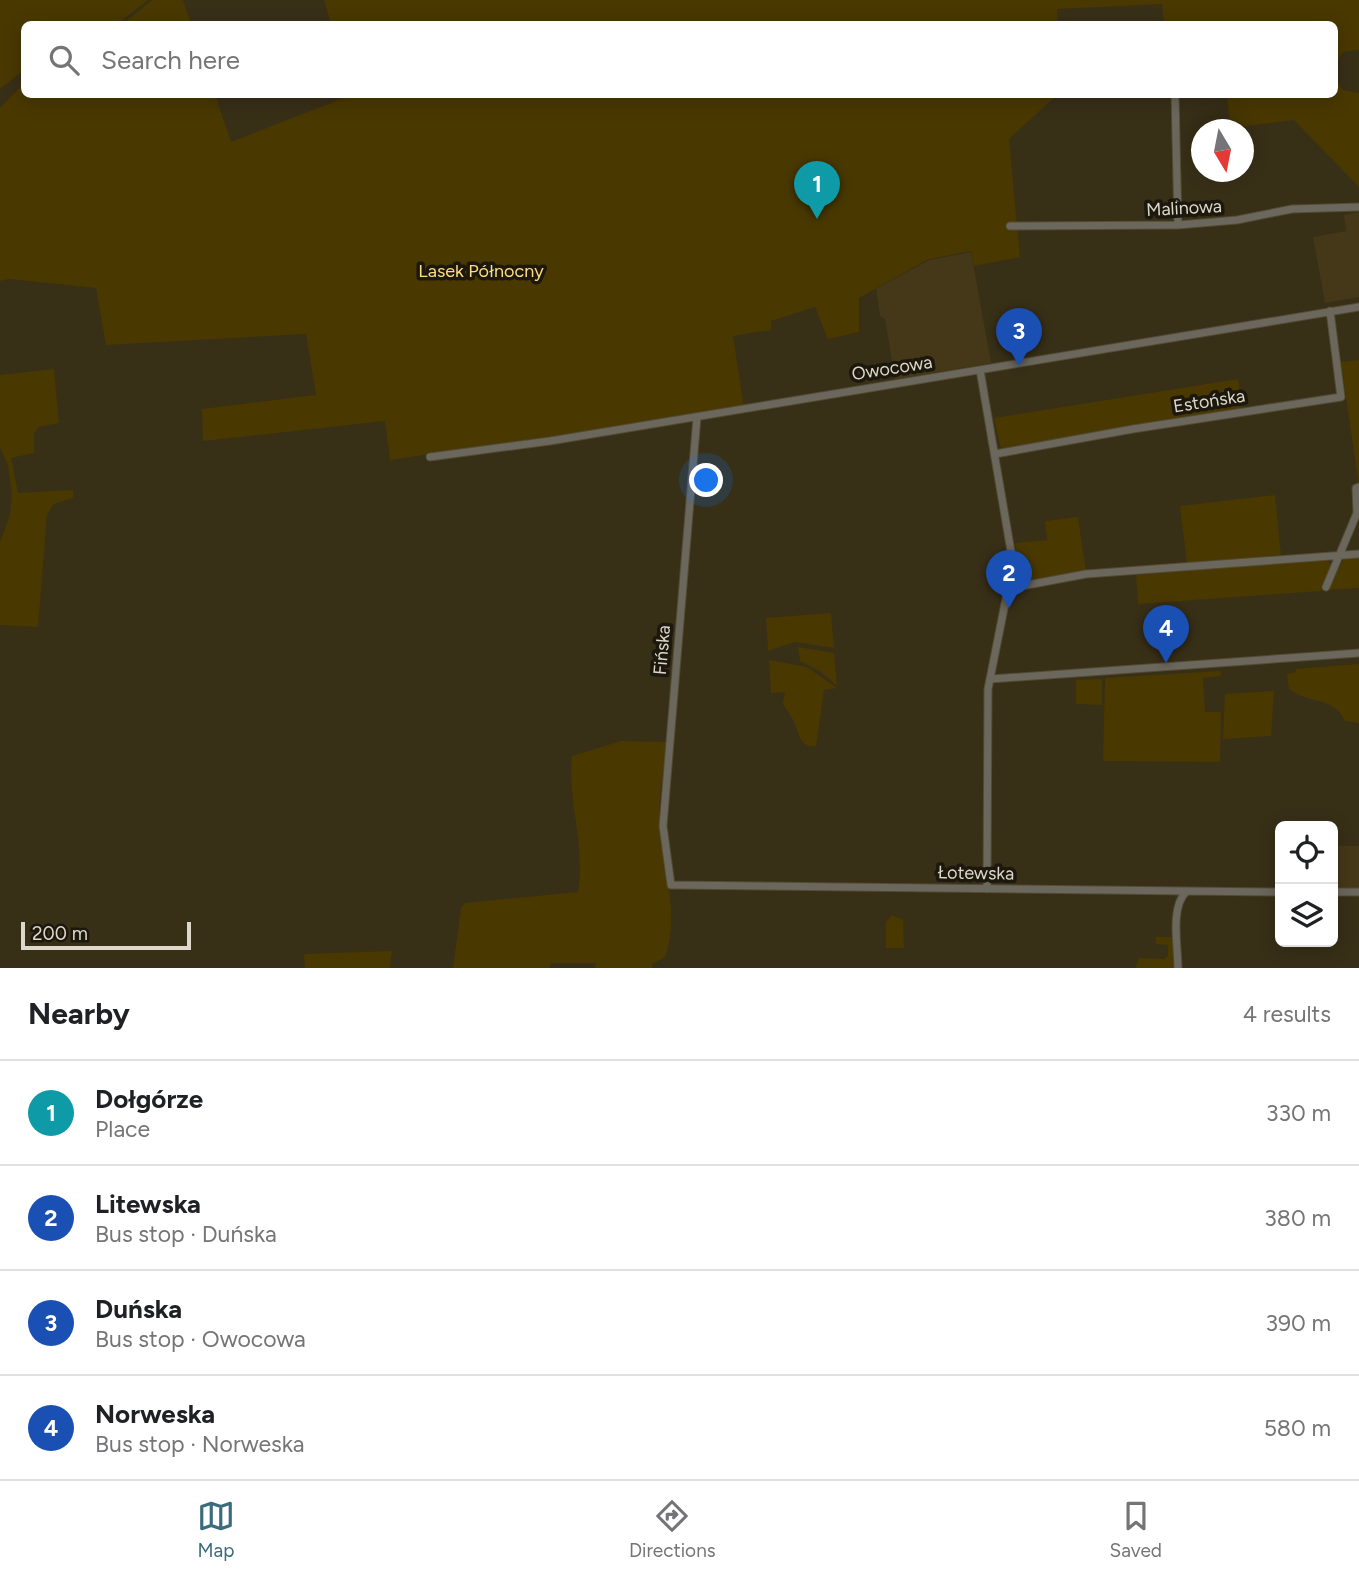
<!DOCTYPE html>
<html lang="en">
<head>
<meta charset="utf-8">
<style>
  body { margin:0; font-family:Figtree,sans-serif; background:#f6f6f6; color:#202124 }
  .controls { position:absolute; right:21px; bottom:21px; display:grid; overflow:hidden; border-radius:10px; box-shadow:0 4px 18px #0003 }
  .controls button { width:63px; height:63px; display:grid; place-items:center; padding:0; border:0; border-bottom:2px solid #e0e0e0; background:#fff; color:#202124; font:35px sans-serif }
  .compass { position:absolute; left:1191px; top:119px; width:63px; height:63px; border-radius:50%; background:#fff; box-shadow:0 4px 18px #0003; rotate:170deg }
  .scale { position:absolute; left:21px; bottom:18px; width:170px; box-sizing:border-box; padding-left:7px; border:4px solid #ddd8c9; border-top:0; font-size:19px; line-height:24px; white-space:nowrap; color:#ddd8c9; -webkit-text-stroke:5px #1c180d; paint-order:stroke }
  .you { position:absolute; left:707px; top:481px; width:24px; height:24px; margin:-18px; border:5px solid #fff; border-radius:50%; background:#1a73e8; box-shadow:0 0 0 10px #1a73e833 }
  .badge { display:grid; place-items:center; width:46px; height:46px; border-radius:50%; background:#3b6c7c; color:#fff; font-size:23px; font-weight:700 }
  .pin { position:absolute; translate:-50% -58px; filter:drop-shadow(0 2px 4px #0008) }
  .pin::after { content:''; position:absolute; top:37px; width:24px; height:21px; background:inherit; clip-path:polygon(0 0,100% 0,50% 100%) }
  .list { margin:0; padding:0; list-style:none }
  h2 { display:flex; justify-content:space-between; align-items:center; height:91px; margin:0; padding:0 28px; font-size:30px }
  h2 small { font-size:23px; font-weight:400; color:#757577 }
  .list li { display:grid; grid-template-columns:46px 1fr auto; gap:21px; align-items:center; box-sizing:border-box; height:105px; padding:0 28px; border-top:2px solid #e0e0e0 }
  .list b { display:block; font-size:26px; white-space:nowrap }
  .list p { margin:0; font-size:23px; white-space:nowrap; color:#757577 }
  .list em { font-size:23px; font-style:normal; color:#757577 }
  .icon { flex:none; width:38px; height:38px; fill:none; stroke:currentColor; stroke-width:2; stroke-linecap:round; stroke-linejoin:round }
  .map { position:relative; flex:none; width:1359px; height:968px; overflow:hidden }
  .search { position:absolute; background:#fff; box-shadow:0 4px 18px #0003; left:21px; right:21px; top:21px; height:77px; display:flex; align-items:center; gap:18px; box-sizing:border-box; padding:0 24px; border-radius:10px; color:#757577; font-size:26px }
  .sheet { height:511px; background:#fff }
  nav { display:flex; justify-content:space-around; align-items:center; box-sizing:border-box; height:98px; border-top:2px solid #e0e0e0; background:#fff; font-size:19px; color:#757577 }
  nav a { display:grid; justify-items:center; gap:4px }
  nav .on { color:#3b6c7c }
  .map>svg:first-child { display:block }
  .built { fill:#443818 }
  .green { fill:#493800 }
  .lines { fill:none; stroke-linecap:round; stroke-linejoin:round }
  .minor-casing { stroke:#524a33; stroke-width:9 }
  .minor { stroke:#6b675c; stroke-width:7 }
  .labels { text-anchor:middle; stroke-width:7; stroke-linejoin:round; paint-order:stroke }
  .street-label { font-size:18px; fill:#ddd8c9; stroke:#1c180d }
  .park-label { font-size:18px; fill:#ffdc7d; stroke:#1c180d }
</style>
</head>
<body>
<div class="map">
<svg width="1359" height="968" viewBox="0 0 1359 968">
  <rect width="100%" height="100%" fill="#382f17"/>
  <path class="built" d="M1359,212v85l-34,6 -12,-66 33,-6 -2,-16z
    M971,252l20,111 -96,16 -10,-60 -5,-3 -4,-27 53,-29z
    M1333,846h26v43h-26z"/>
  <path class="green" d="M0,0h148l-31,24h-93v46l-24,19z
    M152,0h31l8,24h-68z
    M324,0h1035v50l-16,2c-9,10 -9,28 0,38l16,3v94l-65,-67 -64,8 -3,-33 107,-1v-70h-170l-2,-20 -105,5 1,15h-727z
    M24,83v11l191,1 16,47 120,-47h706l-48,44 11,118 -46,9 -3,-15 -42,8 -70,39v34l-31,7 -13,-32 -44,14v9l-38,6 11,72 -354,52 -5,-39 -182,20 -1,-32 114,-14 -10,-61 -200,11 -10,-57 -87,-9 -9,2v-173z
    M1359,360v126l-18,-124z
    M54,369l5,54 -21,4 -4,7v19l-23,5 7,35 55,-3v8l-19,6 -7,11 -9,112 -38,-2v-83l10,-27 2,-21 -4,-29 -8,-17v-73z
    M1238,379l4,29 -241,40 -7,-30z
    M1275,495l6,60 -94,8 -7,-57z
    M1078,517l8,56 -65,8 -6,-38 32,-3 -2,-19z
    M1359,557v31l-32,2 17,-31z
    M1326,560l6,5 -11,26 -183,13 -2,-29z
    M831,613l3,35 -39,-6 -27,9 -2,-33z
    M798,647l36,6 3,33 -16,-14 -21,-11z
    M769,660l38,7 30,21 -13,2 -8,56c-16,2 -16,-10 -21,-22 -3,-8 -9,-13 -12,-21l2,-11 -14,1z
    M1359,664v59l-14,-2c-11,-25 -38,-17 -56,-32l-2,-15 9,-2v-3z
    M1221,671v5l-18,2 2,34h16l-1,50 -117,-1 2,-83z
    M1102,679v26l-26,-1v-24z
    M1274,691l-3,45 -48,3 2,-45z
    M621,741l46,1c-3,28 -10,59 -7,87 4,40 20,88 5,128l-13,7v4h-57l1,-5h-45l-1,5h-97l8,-60 4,-5 113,-11c8,-47 -11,-90 -6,-136z
    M892,915l11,5 1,28h-18v-26z
    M1156,937h18v31h-39l4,-10 25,1 4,-3v-11l-12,-1z
    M392,951l-2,17h-85l-1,-14z"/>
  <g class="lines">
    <g class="minor-casing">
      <path id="minor" d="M1175,94l3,131
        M1010,226l168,-1 59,-5 55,-11 67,-2
        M980,370l33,193 -25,126 -1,200
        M697,417l-34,409 8,59 609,7
        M995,454l138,-25 208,-32 -11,-86
        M430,457l120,-16 809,-134
        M1011,582l11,4 64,-12 273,-20
        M1326,587l31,-74 -1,-25 3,-1
        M991,679l368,-26
        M1333,892h26
        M1178,968c0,-21 -8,-61 8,-76"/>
    </g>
    <use href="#minor" class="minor"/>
  </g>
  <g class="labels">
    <g class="street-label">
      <text transform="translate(1184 208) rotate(-3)" y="6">Malinowa</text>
      <text transform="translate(892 368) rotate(-9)" y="6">Owocowa</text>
      <text transform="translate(1209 401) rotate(-9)" y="6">Estońska</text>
      <text transform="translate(662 650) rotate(-85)" y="6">Fińska</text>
      <text transform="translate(976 873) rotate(1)" y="6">Łotewska</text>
    </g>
    <g class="park-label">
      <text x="481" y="277">Lasek Północny</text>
    </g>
  </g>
</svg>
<div class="controls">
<button><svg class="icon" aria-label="locate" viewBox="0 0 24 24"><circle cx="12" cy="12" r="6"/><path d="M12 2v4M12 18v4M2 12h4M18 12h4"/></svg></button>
<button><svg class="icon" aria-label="layers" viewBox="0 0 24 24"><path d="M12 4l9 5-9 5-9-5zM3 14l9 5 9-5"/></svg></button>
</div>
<svg class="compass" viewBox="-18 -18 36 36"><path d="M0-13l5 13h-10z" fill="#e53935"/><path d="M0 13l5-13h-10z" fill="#757577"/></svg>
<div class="scale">200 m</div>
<div class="you"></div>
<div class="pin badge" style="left:817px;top:219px;background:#0f9aa8">1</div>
<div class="pin badge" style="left:1009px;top:608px;background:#1a4fb4">2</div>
<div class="pin badge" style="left:1019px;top:366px;background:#1a4fb4">3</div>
<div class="pin badge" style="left:1166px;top:663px;background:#1a4fb4">4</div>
<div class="search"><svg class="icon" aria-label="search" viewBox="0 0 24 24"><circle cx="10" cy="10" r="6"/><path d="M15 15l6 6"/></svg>Search here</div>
</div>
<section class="sheet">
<h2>Nearby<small>4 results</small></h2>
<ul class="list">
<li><span class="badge" style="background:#0f9aa8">1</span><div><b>Dołgórze</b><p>Place</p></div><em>330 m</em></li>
<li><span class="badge" style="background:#1a4fb4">2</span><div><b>Litewska</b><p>Bus stop · Duńska</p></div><em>380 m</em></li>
<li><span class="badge" style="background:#1a4fb4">3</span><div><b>Duńska</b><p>Bus stop · Owocowa</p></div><em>390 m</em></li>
<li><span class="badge" style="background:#1a4fb4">4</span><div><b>Norweska</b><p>Bus stop · Norweska</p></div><em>580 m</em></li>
</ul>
</section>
<nav>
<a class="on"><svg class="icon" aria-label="map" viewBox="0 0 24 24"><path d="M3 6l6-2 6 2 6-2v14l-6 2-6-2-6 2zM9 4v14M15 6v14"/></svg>Map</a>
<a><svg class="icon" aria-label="directions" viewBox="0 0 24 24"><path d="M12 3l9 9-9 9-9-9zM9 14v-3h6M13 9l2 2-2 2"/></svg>Directions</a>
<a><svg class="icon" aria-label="saved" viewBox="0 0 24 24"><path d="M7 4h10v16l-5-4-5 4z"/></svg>Saved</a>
</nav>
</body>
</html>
